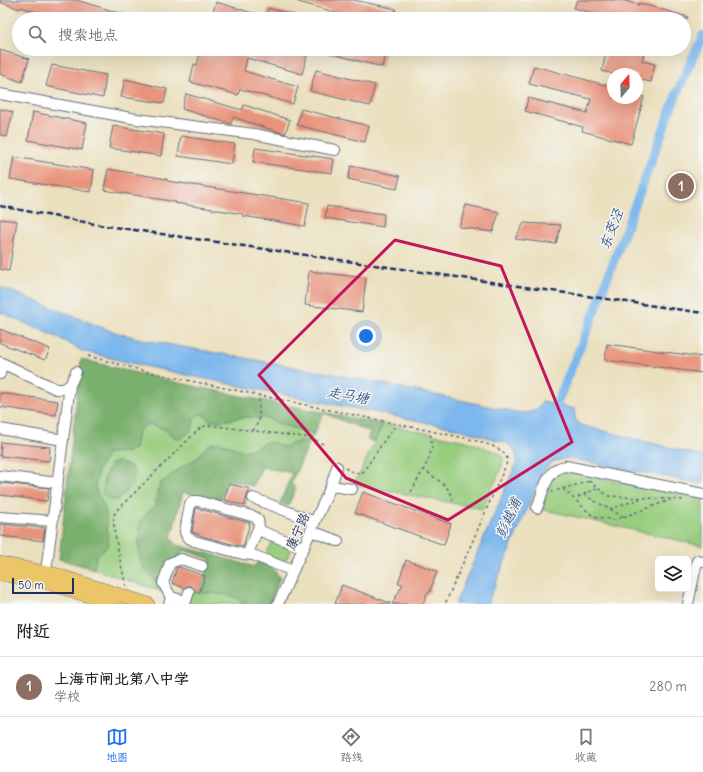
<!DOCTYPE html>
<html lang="zh">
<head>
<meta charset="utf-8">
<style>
  body { margin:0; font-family:Delius,"LXGW WenKai TC",sans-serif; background:#f2f2f2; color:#222 }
  .controls { position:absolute; right:12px; bottom:12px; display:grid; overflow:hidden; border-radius:6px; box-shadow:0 4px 16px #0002 }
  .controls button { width:36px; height:36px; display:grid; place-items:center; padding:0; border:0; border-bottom:1px solid #e0e0e0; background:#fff; color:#222; font:20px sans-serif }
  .compass { position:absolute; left:607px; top:68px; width:36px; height:36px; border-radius:50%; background:#fff; box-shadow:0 4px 16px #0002; rotate:19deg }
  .scale { position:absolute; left:12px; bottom:10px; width:62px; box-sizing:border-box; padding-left:4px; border:2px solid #1b2f5e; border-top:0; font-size:11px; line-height:14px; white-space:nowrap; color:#1b2f5e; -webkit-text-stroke:3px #f6f6f2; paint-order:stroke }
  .you { position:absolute; left:366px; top:336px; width:14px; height:14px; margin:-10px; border:3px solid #fff; border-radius:50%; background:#1a73e8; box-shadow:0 0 0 6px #1a73e833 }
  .badge { display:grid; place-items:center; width:26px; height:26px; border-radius:50%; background:#1a73e8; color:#fff; font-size:13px; font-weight:700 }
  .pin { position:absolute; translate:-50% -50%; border:2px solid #fff; box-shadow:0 1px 4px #0006 }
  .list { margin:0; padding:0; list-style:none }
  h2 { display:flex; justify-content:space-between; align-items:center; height:52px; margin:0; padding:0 16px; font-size:17px }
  h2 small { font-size:13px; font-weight:400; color:#767676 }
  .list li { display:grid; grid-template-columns:26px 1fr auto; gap:12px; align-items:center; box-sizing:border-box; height:60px; padding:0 16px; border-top:1px solid #e0e0e0 }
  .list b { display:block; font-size:15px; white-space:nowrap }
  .list p { margin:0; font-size:13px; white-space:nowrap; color:#767676 }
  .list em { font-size:13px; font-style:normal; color:#767676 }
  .icon { flex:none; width:22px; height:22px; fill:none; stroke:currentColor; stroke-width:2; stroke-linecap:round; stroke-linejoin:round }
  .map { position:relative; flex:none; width:703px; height:604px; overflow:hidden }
  .search { position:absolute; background:#fff; box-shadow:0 4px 16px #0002; left:12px; right:12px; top:12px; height:44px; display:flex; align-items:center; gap:10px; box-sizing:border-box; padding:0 14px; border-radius:22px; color:#767676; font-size:15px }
  .sheet { height:112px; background:#fff }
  nav { display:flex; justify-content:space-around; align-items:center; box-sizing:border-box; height:56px; border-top:1px solid #e0e0e0; background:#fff; font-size:11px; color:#767676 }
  nav a { display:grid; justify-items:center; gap:2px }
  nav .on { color:#1a73e8 }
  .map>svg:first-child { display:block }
  .green { fill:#98cd7e; stroke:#5a7e6e; fill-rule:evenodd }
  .forest { fill:#7ab06d; stroke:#4a7066 }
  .water { fill:#7bb7ed; stroke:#4b73a6 }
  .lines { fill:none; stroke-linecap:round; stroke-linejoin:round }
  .canal { stroke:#7bb7ed; stroke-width:9 }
  .building { fill:#e8937b }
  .minor-casing { stroke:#646d80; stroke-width:12 }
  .major-casing { stroke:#646d80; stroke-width:14 }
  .path { stroke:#646d80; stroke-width:1.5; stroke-dasharray:3 3; stroke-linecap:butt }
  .minor { stroke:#fff; stroke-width:10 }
  .major { stroke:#edc569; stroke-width:13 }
  .rail { stroke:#1b2f5e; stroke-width:2.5; stroke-dasharray:6 3; stroke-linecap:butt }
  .marked { fill:none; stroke:#c2185b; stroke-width:3; stroke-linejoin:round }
  .labels { text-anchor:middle; stroke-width:3; stroke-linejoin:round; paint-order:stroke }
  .street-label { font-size:13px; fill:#1b2f5e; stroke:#f6f6f2 }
  .water-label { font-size:14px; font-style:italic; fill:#385889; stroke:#f6f6f2 }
</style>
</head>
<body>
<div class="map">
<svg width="703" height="604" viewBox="0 0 703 604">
  <rect width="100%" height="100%" fill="#f6f6f2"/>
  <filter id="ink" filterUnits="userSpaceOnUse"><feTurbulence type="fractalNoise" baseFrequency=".025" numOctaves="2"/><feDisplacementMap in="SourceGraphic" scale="8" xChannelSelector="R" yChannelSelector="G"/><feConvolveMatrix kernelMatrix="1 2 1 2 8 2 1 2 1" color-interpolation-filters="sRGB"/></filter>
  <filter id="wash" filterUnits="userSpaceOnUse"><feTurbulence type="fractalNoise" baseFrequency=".012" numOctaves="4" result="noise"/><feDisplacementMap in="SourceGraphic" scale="16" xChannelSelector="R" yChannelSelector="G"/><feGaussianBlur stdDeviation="0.9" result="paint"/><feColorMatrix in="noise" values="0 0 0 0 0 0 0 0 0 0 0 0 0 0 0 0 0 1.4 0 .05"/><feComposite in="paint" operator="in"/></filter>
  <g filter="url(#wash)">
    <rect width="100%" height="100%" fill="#ebe0be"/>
    <path class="green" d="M199,414l23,7 21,-4 23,1 17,7 31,9 -3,6 -12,1 -14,6 -11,-4 -8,-1 -13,7 -10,2 -20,-8 -19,6 -7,9 -36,25 -4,9 -1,12 -15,16c-1,11 -4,35 1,44 6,10 15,17 21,28l-69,-23 11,-61 -10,-20 3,-18 10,-17 20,-1 9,-11 1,-10 10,-7 16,5 12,9 16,-8 2,-10zM111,464l18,22 -3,7 -23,-9 2,-9z
      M383,424l83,17 33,12 4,5 -1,8 -19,43 -130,-25 6,-9z
      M563,471l140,28v47l-162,-37 12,-33z
      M273,540l17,7 1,4 -4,7 -5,4 -13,-6 -2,-5z
      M192,590c15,6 41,-1 51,14h-48l-7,-2z"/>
    <path class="forest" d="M81,359c100,27 201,45 302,65l-9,18 -7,-3 3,-7 -46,-19 -10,21 -31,-9 -17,-7 -23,-1 -21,4h-12l-5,-6 -6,-1 -5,6 -2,10 -11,9 -5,-1 -12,-9 -16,-5 -10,7 -3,18 -7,3 -20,1 -10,17 -3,18 10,20 4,37 -13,11 -2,13 -35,-10z
      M311,440l-20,43 5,5 -8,18 -8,-3 12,-30 -30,-6 -9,19 -26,-6 -7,22 -37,-10 -12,46 7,7 77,22 2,-5 15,5 8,11 -11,26h-26c-9,-12 -30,-10 -44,-11l11,-34 -27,-9 -3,7 -22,26 -10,-10 -7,-11 -3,-18 3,-24 15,-16 1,-12 4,-9 19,-15 17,-10 7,-9 6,-5 7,-2 26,9 10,-2 13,-7 8,1 11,4 14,-6z
      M118,462l12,4 5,7c-2,11 -9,20 -18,27h-8l-6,-5c0,-12 2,-20 8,-31z"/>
    <path class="water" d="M0,287l111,44 33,9 201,36 176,37c12,-1 15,-1 22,-12l32,8v10l5,6 123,31v28l-136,-26 -15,4 -10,11 -55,131h-32l61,-140c2,-10 -2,-16 -9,-21l-52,-15 -225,-44 -86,-18 -62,-15 -19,-11 -63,-28z"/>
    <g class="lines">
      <path class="canal" d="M552,415l43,-104 82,-218 26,-58"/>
    </g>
    <g id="blocks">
      <path class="building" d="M0,0h76l57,17v2h-75l-37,-12 -1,2 -20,-7z
        M299,0h55l42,9 -3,10h-32l-30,-7v-1l-33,-9z
        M577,0h45l17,5v-2l49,14 -1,2h-73l-40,-11z
        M216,2l50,15 2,-9 33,9v2h-90z
        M201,49h83l23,7 -5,18 -55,-16 -3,13 54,16 -5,17 -53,-15 -2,6 -48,-13 4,-18 3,1z
        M321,49h65l-4,18 -61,-16z
        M612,49h33l-3,12 13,3 -4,18 -14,-3v-5h-23l-12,-3 4,-18 5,1z
        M0,50l29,9 -7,23 -22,-8z
        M52,65l54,10 -3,23 -57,-12z
        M534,66l79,21v11h24v-4l7,3 -13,47 -49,-13 1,-4 -58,-16 3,-13 59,15 4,-14 -62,-15z
        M316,70l59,15 -5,21 -60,-15z
        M125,79l42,10 -3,14 -43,-6z
        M186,94l56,16 2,-5 46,15 -5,14 -52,-17 -2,7 -49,-15z
        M0,109l13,3 -6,25 -7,-2z
        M301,109l68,17 -4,16 -68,-17z
        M33,112l54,11 -5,27 -54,-10z
        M113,126l51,8 -3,22 -52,-8z
        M181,136l54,8 -3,20 -54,-8z
        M255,148l79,11 -2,14 -79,-11z
        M14,157l80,13 -3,22 -81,-13z
        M351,166l49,10 -3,13 -49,-10z
        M108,169l59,10v2l142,22 -4,23 -62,-10v-2l-68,-11 1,-1 -72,-12z
        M466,205l33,7 -6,20 -34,-5z
        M327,206l57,8 -1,13 -58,-9z
        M0,219l17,2 -8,50 -9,-2z
        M524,223l37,2 -5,19 -41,-5z
        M309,271l57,7 -4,34 -57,-7z
        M0,329l50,20 -5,11 -45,-17z
        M607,344l96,13v16l-98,-13z
        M0,393l58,8 -2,14 -56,-8z
        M1,442l49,5 -1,14 -49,-5z
        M0,483l49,5 -2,13 -47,-6z
        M229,484l21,5 -3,7 -2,10 -21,-6z
        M363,492l88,32 -7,21 -89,-32z
        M196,508l54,15 -7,24 -41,-11 -10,-4z
        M0,524l45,4 -2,13 -43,-5z
        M406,560l31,11 -8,23 -2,-1 -4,11h-31l11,-20 -5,-1z
        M177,567h2l26,9 -6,17 -4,-2 -4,-5h-4l-3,2 -12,-5z
        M342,585l48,18v1h-55z"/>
    </g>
  </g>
  <g filter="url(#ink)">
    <use href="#blocks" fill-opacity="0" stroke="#646d80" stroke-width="1"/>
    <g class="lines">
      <g class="minor-casing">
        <path id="minor" d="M0,94l137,25 117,15 81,16
          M0,362l56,27h8l6,-4 6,-13
          M0,374l2,-11
          M0,429l63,11
          M0,476l58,7
          M331,486l21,3
          M253,498l62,24
          M537,508c6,-15 9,-40 29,-42l137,28
          M0,517l53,4
          M258,530l46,18
          M311,531l27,10
          M248,553l11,-27 -1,-6 -3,-3 -57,-16h-5l-3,3 -5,28 2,5 7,4 49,13 10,1 40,16
          M46,572l24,-187
          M171,597l15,4 3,-9
          M169,604l2,-7 -8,-14 7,-20 11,-4 21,7
          M278,604l53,-118 6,-19
          M688,604l9,-43 6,1"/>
      </g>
      <g class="major-casing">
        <path id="major" d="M0,563l54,11 94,30
          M0,574l51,10 63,20"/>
      </g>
      <path class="path" d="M88,356l60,16 321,67c10,3 36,8 38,20 0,0 -1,6 -1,6l-61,139
        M253,431l6,-10v-26
        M345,468l10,5 8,-1 25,-37 9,-11
        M423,469c12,10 26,15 30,31
        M589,481l19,15 77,4
        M563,489l30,27 22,4 55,-20
        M411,492l17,-31 4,-13 -2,-17
        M551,492l39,-11
        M584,495l40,22
        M578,497l20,-9
        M610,509l30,-10
        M126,586c-3,-13 -15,-61 -12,-71 0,0 3,-5 3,-5l82,-81 8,-4 105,13 11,6"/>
      <use href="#minor" class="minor"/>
      <use href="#major" class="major"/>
      <path class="rail" d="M0,206l100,19 603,88"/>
    </g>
  </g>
  <path class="marked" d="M395,240l106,26 71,176 -124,78 -102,-42 -87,-103z"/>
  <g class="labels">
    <g class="street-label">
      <text transform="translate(297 531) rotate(-66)" y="5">康宁路</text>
    </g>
    <g class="water-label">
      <text transform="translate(611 229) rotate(-69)" y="5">东茭泾</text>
      <text transform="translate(348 395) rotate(11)" y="5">走马塘</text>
      <text transform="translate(508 518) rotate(-66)" y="5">彭越浦</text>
    </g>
  </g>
</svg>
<div class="controls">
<button><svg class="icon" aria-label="layers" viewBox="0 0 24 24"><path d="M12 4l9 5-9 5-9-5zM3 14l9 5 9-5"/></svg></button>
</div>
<svg class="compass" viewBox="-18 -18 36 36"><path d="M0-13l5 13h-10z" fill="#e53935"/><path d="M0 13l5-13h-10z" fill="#767676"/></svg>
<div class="scale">50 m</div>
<div class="you"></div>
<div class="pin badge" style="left:681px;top:186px;background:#8d6e63">1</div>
<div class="search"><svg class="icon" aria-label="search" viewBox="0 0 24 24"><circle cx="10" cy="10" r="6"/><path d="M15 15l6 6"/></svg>搜索地点</div>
</div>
<section class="sheet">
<h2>附近<small></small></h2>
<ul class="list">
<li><span class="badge" style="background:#8d6e63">1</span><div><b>上海市闸北第八中学</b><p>学校</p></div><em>280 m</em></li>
</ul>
</section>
<nav>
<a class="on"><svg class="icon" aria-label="map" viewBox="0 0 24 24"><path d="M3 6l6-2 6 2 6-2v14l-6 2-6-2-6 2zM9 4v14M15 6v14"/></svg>地图</a>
<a><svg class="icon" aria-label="directions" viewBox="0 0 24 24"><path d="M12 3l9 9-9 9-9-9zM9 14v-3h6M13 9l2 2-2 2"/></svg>路线</a>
<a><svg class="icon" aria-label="saved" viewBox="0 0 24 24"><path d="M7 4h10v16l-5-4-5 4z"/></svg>收藏</a>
</nav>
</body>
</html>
